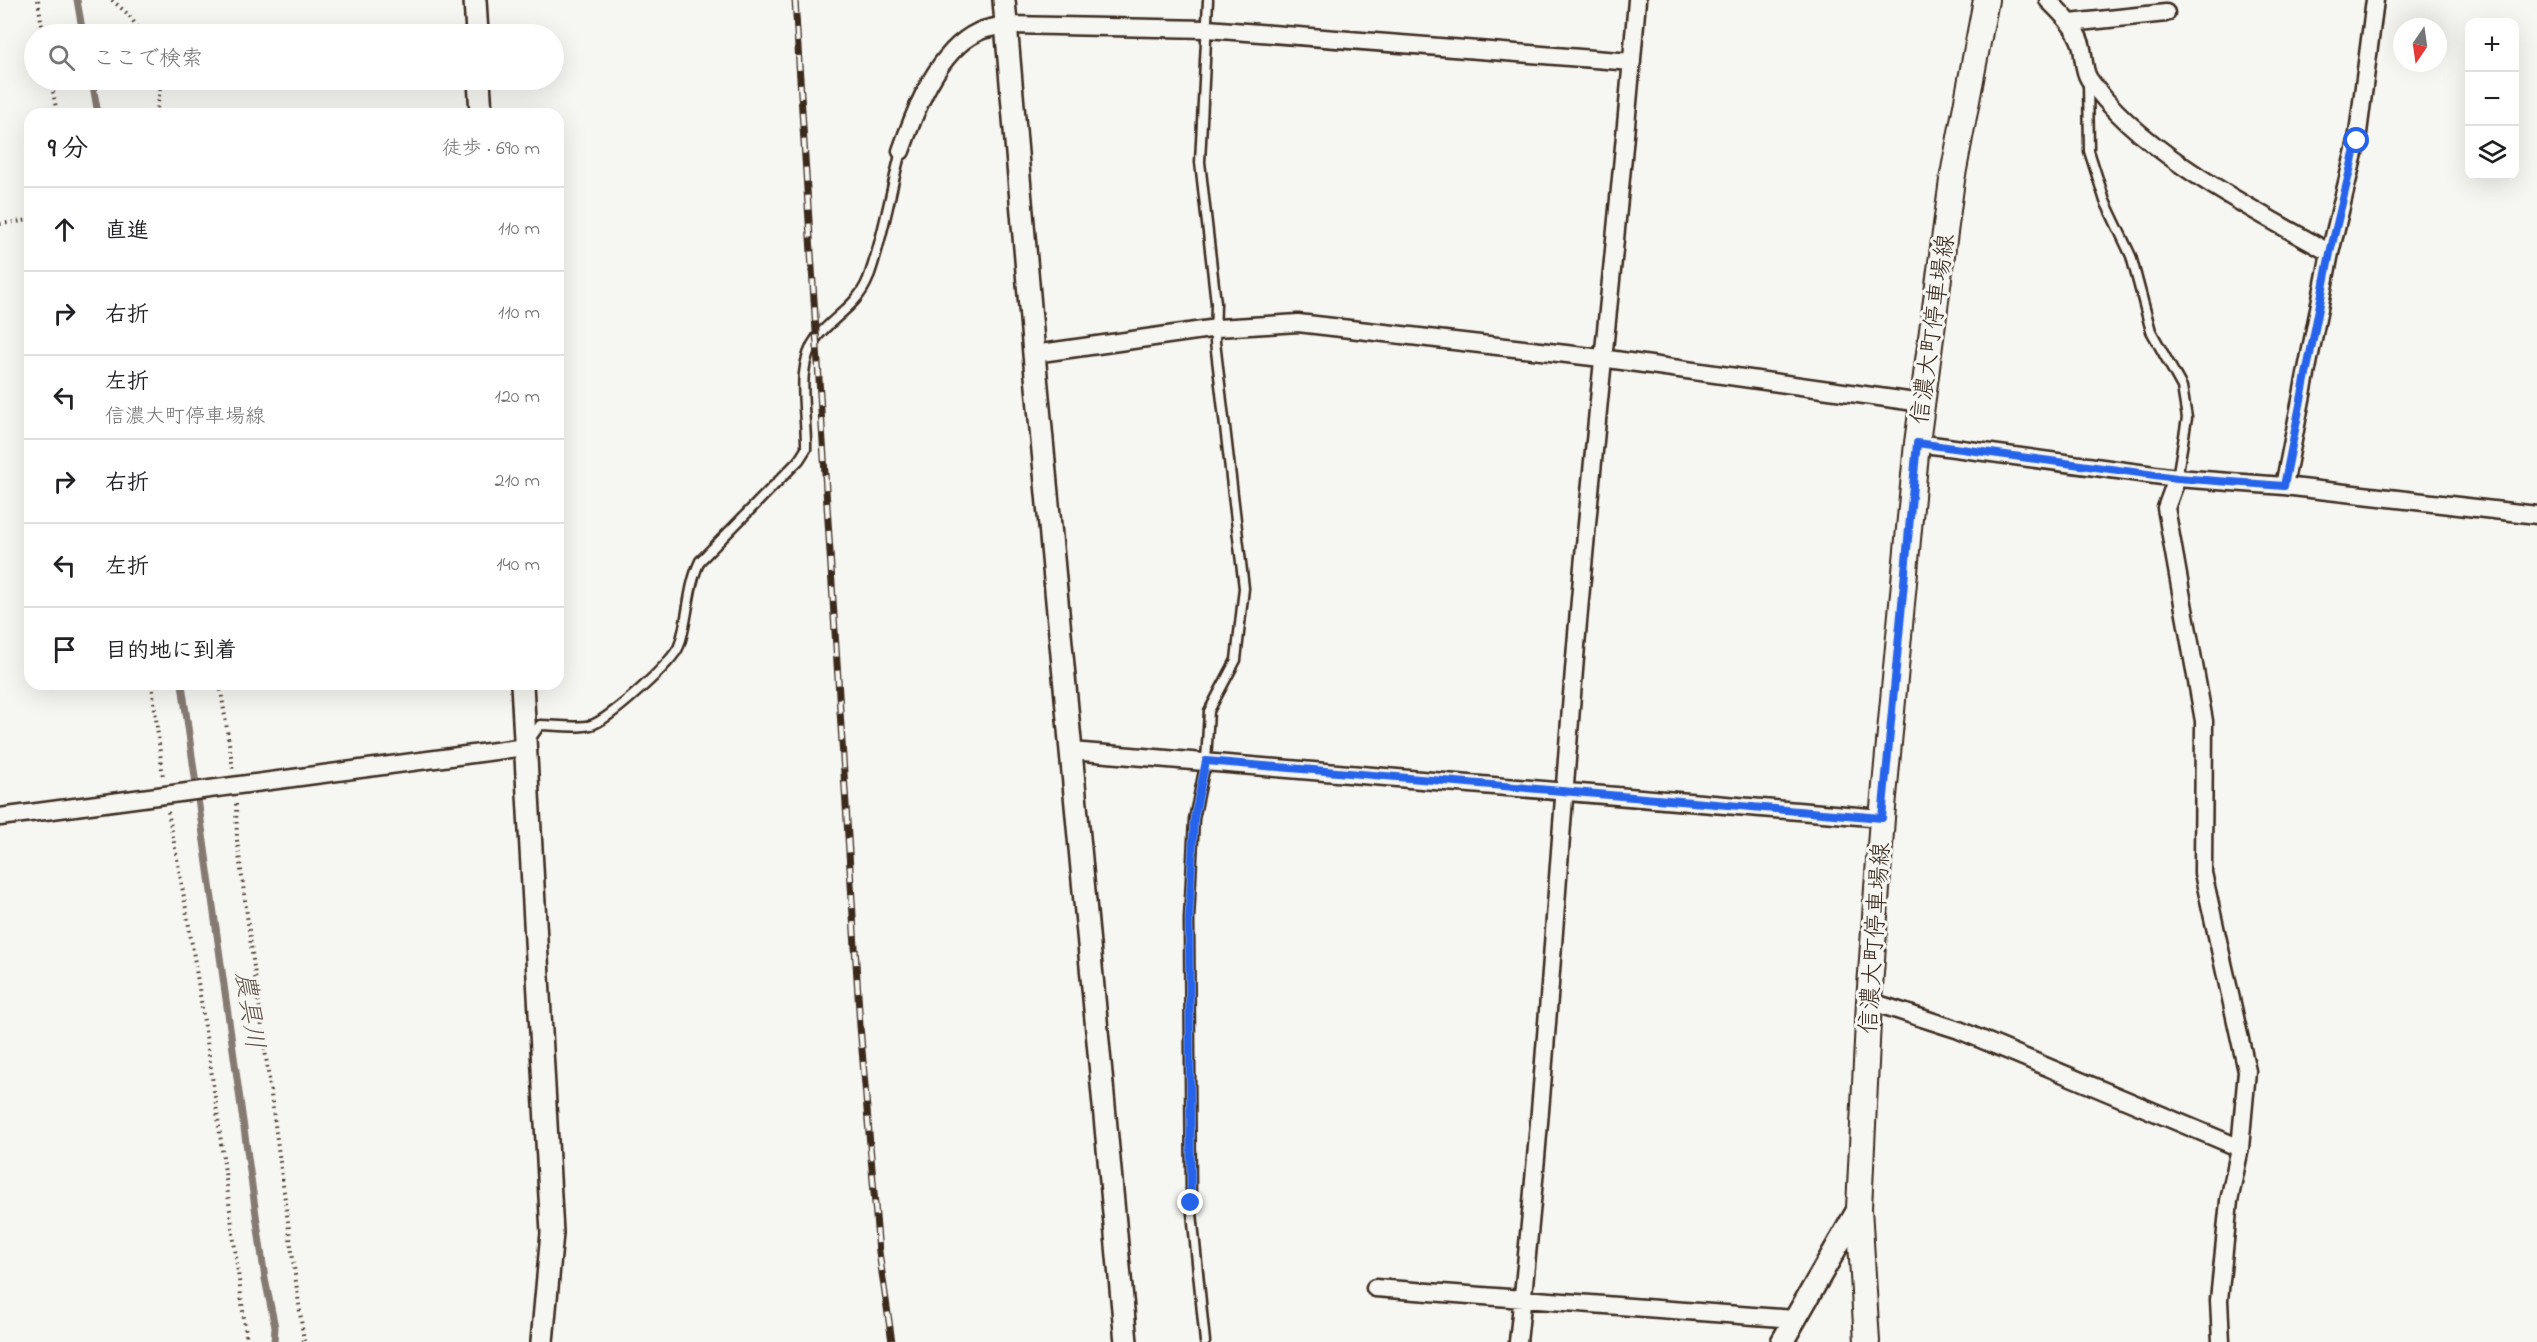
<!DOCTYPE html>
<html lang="ja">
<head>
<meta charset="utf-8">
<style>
  body { margin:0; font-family:"Indie Flower","Klee One",sans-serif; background:#f2f2f2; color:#202124 }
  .controls { position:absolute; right:18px; top:18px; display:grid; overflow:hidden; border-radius:12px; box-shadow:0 6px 24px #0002 }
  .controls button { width:54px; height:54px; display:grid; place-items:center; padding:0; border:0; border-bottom:2px solid #e0e0e0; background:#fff; color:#202124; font:30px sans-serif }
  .compass { position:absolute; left:2393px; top:18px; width:54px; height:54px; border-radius:50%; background:#fff; box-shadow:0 6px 24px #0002; rotate:193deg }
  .stop { position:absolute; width:18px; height:18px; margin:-14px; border:4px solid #2563eb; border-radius:50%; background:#fff }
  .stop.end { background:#2563eb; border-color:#fff; box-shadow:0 2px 6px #0008 }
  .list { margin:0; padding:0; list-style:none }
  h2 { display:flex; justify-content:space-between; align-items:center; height:78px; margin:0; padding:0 24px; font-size:26px }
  h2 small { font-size:20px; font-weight:400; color:#757577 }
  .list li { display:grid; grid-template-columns:39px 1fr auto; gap:18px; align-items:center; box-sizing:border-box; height:84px; padding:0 24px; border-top:2px solid #e0e0e0 }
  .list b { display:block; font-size:22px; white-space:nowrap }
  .list p { margin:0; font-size:20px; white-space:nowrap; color:#757577 }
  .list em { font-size:20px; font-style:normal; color:#757577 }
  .icon { flex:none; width:33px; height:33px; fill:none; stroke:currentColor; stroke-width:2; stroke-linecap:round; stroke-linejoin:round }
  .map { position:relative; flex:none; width:2537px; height:1342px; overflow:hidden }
  .search { position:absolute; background:#fff; box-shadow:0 6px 24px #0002; left:24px; top:24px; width:540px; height:66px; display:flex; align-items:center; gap:15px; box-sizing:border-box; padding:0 21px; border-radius:33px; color:#757577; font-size:22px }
  .panel { position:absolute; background:#fff; box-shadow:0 6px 24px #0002; left:24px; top:108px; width:540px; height:582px; border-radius:18px }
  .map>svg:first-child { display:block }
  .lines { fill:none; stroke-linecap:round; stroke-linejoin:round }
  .stream { stroke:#857a71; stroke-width:7 }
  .service-casing { stroke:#3b2a1e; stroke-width:13 }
  .minor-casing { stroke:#3b2a1e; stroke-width:21 }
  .tertiary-casing { stroke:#3b2a1e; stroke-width:26 }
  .secondary-casing { stroke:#3b2a1e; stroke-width:28 }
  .path { stroke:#3b2a1e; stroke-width:4; stroke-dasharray:1.5 4.5; stroke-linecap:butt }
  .service { stroke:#f6f6f2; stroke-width:8 }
  .minor { stroke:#f6f6f2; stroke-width:16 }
  .tertiary { stroke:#f6f6f2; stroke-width:21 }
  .secondary { stroke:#f6f6f2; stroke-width:24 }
  .rail-casing { stroke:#3b2a1e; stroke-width:7 }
  .rail { stroke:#f6f6f2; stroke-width:4.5; stroke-dasharray:14; stroke-linecap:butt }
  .route { stroke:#2563eb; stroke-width:8 }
  .labels { text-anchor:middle; stroke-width:6; stroke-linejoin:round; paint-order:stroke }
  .street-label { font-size:24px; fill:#3b2a1e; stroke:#f6f6f2 }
  .water-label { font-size:26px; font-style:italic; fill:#605248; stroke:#f6f6f2 }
</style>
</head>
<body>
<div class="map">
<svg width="2537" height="1342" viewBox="0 0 2537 1342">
  <rect width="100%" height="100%" fill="#f6f6f2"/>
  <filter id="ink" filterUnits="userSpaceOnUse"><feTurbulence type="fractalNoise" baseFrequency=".0167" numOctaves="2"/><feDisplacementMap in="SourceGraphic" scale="12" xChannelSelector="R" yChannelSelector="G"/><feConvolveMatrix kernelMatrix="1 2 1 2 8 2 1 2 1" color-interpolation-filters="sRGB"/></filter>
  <g filter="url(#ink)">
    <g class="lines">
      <path class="stream" d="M77,0l6,34
        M92,80l6,34
        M182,684l83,595 10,48 -1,15"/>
      <g class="service-casing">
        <path id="service" d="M2088,81l1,70 16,50 26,55 20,75 31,56 5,31 -10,60
          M529,741l11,-16c15,0 36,4 51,0 17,-4 82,-63 88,-79 10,-28 8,-58 21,-85l99,-101 7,-11c1,-35 -12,-82 11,-112 16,-20 41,-32 51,-58 15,-40 22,-86 33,-128
          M1205,1342l-14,-139 -2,-284 5,-100 12,-58 3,-50 27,-51 8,-72 -29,-246 1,-39 -16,-141 8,-162"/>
      </g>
      <g class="minor-casing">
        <path id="minor" d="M2048,0c13,13 27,26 33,44 3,11 2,26 8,35 51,74 164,130 241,174
          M2070,23l96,-10
          M901,151c14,-40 36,-100 77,-119 8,-4 19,-5 27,-7l202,4 425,33
          M1034,354l183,-26 81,-5 303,35 321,45
          M1917,443l260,35 107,8 253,29
          M2177,478l-11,30 38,213 -1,152 44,198 -7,77 -11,53 -10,99 2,42
          M2284,486l46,-233 27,-112 18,-141
          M1071,751l811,67
          M0,817l525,-70
          M1869,1001l90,29 281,118
          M1375,1288l420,31
          M1518,1342c26,-236 39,-472 59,-708 18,-212 43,-423 60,-634"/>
      </g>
      <g class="tertiary-casing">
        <path id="tertiary" d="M475,0l2,34
          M1004,0l30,354 92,988
          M479,80l2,34
          M522,684l30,549 -10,109
          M1782,1342l77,-134"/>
      </g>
      <g class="secondary-casing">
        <path id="secondary" d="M1867,1342l-8,-134 10,-207 13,-183 35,-375 35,-263 34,-180"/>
      </g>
      <path class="path" d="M38,0l5,34
        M112,0l17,15 13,19
        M51,80l6,34
        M156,114l4,-24 -3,-10
        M0,224l30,-4
        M152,684l11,94
        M220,684l13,85
        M236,804l1,36 67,502
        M168,812c35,175 56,353 79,530"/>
      <use href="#service" class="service"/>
      <use href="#minor" class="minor"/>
      <use href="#tertiary" class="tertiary"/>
      <use href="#secondary" class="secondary"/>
      <g class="rail-casing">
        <path id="rail" d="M795,0l65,1026 19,226 13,90"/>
      </g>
      <use href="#rail" class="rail"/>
    </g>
  </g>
  <g class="lines" filter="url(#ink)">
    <path class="route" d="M1191,1203l-2,-284 5,-100 12,-58 676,57 35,-375 260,35 107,8 46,-233 27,-112"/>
  </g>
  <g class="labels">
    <g class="street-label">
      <text transform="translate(1932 329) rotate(-82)" y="8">信濃大町停車場線</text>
      <text transform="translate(1874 938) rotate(-86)" y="8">信濃大町停車場線</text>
    </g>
    <g class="water-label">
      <text transform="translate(251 1010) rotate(82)" y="9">農具川</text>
    </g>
  </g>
</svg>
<div class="controls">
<button>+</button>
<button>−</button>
<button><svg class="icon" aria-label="layers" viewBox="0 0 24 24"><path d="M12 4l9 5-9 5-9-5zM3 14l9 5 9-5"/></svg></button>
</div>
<svg class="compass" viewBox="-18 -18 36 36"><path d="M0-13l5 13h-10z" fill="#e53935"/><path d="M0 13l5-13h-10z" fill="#757577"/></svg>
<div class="stop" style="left:2357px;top:141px"></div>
<div class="stop end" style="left:1191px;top:1203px"></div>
<div class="search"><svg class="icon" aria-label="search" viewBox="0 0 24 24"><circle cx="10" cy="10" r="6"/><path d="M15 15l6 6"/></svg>ここで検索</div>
<section class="panel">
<h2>9 分<small>徒歩 · 690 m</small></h2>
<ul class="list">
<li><svg class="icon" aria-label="ahead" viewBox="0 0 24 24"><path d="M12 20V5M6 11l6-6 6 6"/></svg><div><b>直進</b></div><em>110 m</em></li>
<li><svg class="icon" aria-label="right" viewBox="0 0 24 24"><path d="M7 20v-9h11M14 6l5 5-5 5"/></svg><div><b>右折</b></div><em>110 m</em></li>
<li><svg class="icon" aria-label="left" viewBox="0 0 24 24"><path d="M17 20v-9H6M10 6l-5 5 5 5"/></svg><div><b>左折</b><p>信濃大町停車場線</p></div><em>120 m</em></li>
<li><svg class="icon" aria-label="right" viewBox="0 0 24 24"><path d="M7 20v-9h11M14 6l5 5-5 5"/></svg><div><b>右折</b></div><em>210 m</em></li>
<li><svg class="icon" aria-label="left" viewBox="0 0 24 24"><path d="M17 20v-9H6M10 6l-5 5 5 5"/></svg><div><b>左折</b></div><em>140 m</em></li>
<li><svg class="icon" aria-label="arrive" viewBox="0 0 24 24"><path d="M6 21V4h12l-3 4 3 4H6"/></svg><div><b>目的地に到着</b></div></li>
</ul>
</section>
</div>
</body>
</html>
